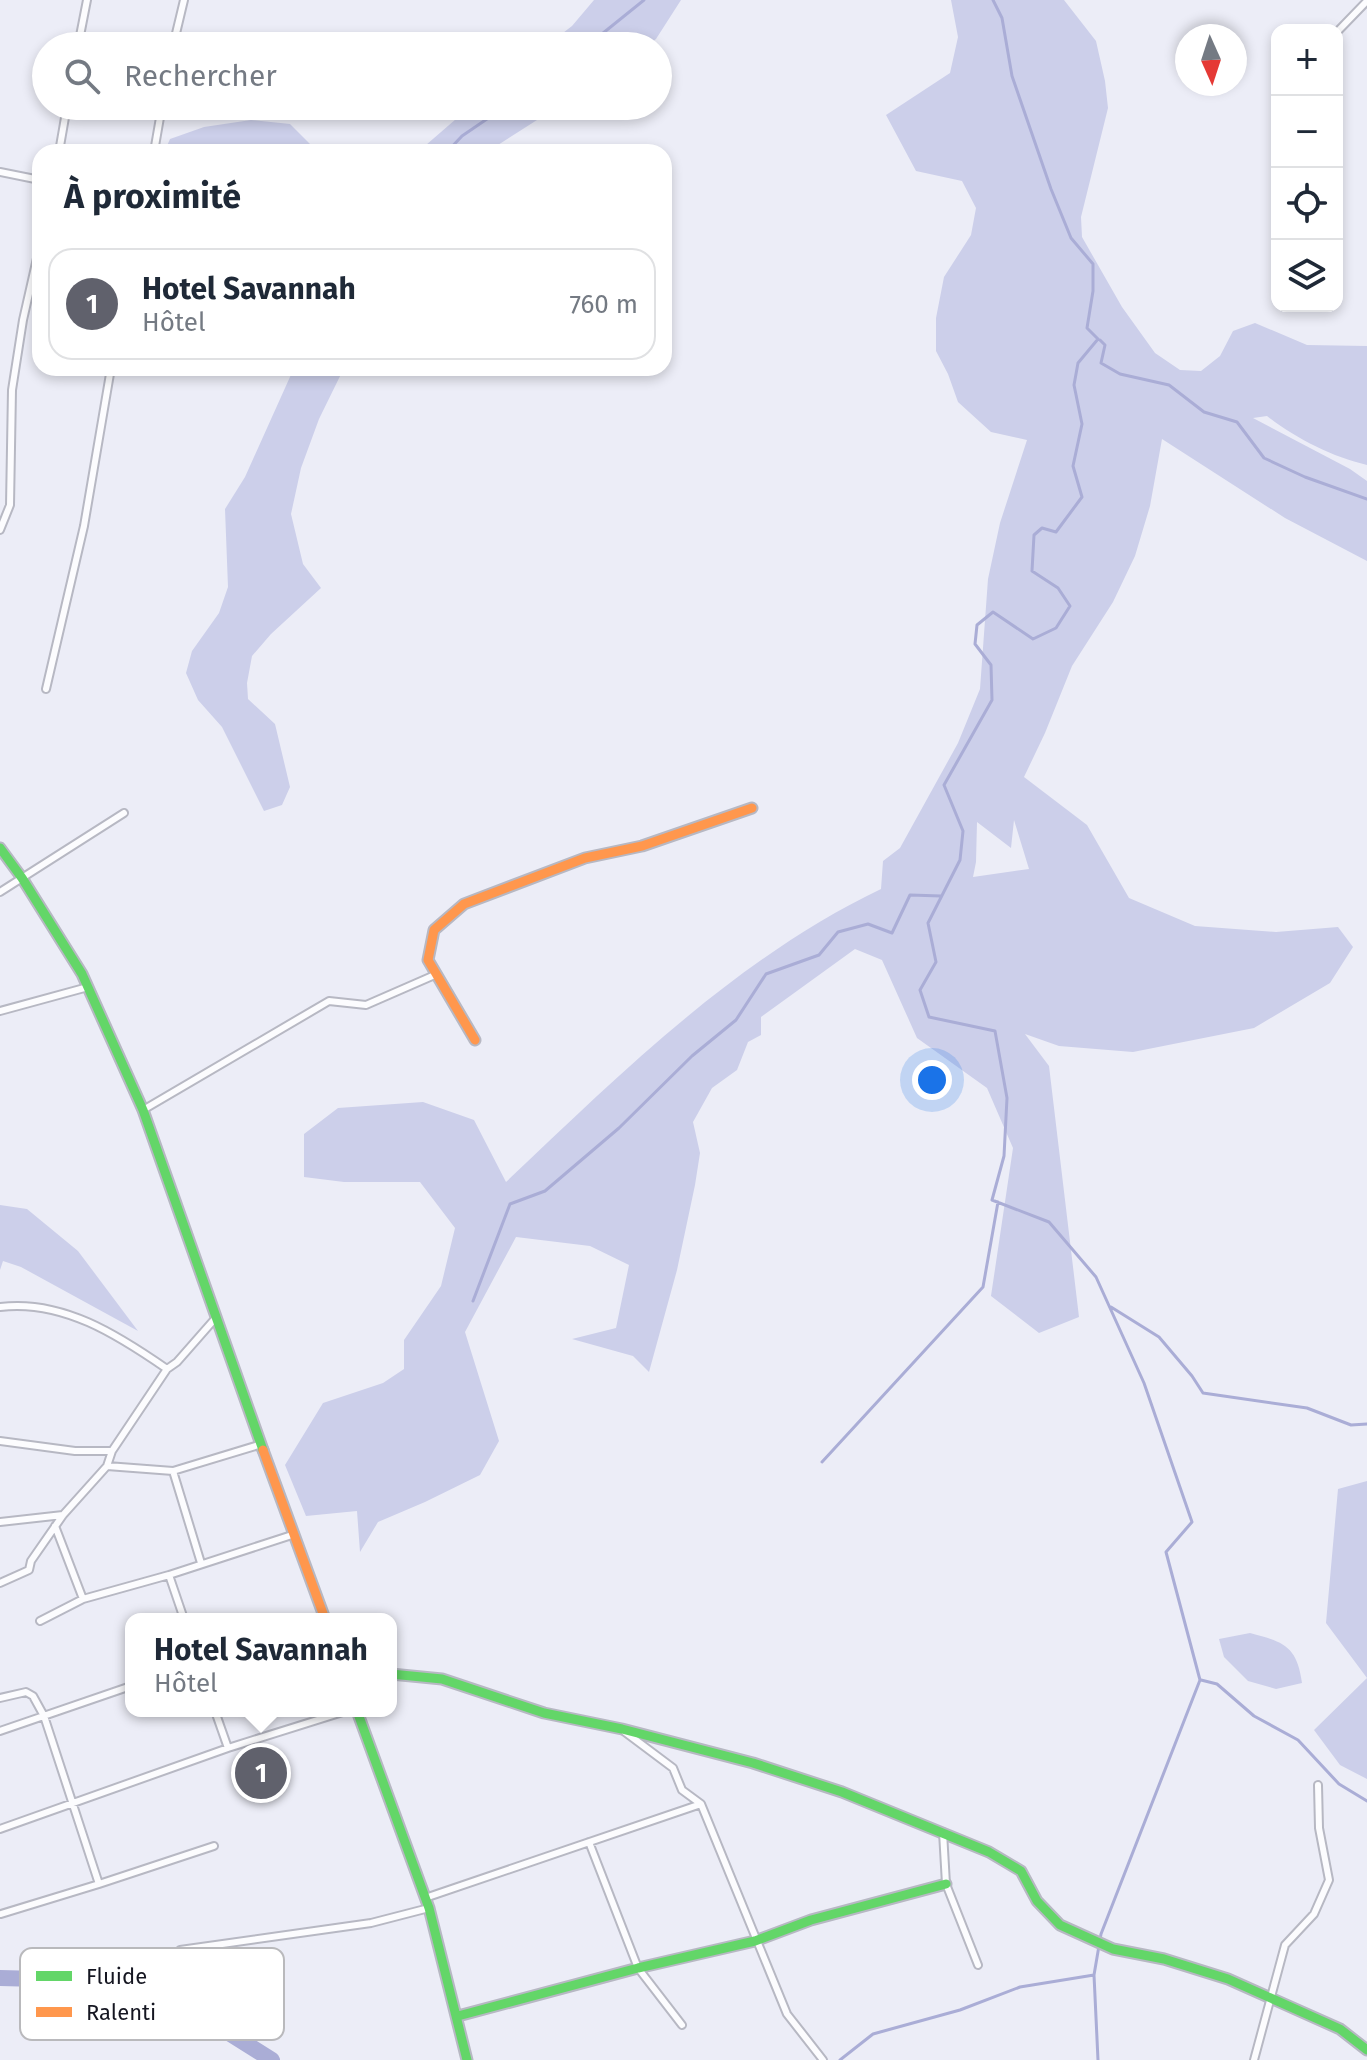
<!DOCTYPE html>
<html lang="fr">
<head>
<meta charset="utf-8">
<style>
  body { margin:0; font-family:"Fira Sans",sans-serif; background:#f6f6f7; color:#1f2937 }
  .controls { position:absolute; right:24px; top:24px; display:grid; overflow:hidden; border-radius:16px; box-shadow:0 4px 12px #0003 }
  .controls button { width:72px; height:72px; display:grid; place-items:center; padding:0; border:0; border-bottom:2px solid #e0e1e3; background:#fff; color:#1f2937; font:40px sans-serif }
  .compass { position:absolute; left:1175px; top:24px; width:72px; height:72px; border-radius:50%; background:#fff; box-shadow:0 4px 12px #0003; rotate:177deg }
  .you { position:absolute; left:932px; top:1080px; width:28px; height:28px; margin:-20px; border:6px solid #fff; border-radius:50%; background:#1a73e8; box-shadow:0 0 0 12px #1a73e833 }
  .badge { display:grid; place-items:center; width:52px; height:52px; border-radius:50%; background:#60616c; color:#fff; font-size:26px; font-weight:700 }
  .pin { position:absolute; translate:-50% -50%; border:4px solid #fff; box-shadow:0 2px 8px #0006 }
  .popup { position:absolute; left:125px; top:1613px; width:272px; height:104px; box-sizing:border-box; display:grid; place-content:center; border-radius:16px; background:#fff; filter:drop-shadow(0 2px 6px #0005); font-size:26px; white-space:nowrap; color:#747a83 }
  .popup b { font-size:30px; color:#1f2937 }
  .popup::after { content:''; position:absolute; left:50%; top:100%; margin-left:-16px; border:16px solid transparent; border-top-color:#fff }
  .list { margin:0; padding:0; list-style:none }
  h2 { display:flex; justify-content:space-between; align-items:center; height:104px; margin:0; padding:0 32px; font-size:34px }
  h2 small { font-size:26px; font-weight:400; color:#747a83 }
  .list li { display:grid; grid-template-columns:52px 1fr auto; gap:24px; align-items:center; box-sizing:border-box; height:112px; margin:0 16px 16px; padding:0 16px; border:2px solid #e0e1e3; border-radius:24px }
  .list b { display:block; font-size:30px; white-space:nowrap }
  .list p { margin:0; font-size:26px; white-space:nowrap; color:#747a83 }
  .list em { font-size:26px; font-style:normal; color:#747a83 }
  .icon { flex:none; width:44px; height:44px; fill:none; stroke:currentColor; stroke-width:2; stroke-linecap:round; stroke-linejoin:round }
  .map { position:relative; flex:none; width:1367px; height:2060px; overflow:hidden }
  .search { position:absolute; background:#fff; box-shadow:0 4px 12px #0003; left:32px; top:32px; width:640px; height:88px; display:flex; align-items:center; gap:20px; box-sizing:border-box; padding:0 28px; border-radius:44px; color:#747a83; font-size:30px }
  .panel { position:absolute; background:#fff; box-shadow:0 4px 12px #0003; left:32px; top:144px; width:640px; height:232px; border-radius:24px }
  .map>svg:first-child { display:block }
  .green { fill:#cccfea; fill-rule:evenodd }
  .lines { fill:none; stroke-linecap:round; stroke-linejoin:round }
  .stream { stroke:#aaadd6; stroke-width:3 }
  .river { stroke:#aaadd6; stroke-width:16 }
  .street-casing { stroke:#b7b8c3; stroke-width:10 }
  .fast-casing { stroke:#b7b8c3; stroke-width:13 }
  .slow-casing { stroke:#b7b8c3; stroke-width:13 }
  .street { stroke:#fcfcfe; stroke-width:6 }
  .fast { stroke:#63d668; stroke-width:9 }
  .slow { stroke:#ff974d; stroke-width:9 }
  .key { fill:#fff; stroke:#b9b9bc; stroke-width:2 }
  .key-label { font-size:22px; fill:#151621 }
</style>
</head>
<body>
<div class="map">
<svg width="1367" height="2060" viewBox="0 0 1367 2060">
  <rect width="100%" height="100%" fill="#ecedf7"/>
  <path class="green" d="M594,0h87l-25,39 -9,7h-101l26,-20z
    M951,0h113l32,41 9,40 3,27 -27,109 1,20 40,70 33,46 25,17 21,1 19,-15 13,-25 22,-8 52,22 60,1v119c-35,-8 -72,-27 -100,-49l-14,2 97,51 17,12v80l-82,-43 -123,-79 -12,67 -15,50 -22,46 -41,64 -27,67 -21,44 63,48 42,73 66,28 81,6 62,-5 15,20 -23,36 -76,45 -121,24 -74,-6 -34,-12 24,32 30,251 -40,16 -48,-37 22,-148 -26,-60 -70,-50 -35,-78 -27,-11 -94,68v18l-13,7 -11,28 -25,18 -19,34 7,31 -5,32 -18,85 -28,102 -16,-16 -61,-17 44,-11 13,-63 -39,-19 -74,-9 -51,95 34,109 -19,34 -55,27 -47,20 -18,30 -3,-41 -51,5 -21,-51 38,-62 60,-20 21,-14v-29l37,-54 14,-58 -35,-46h-76l-40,-5v-43l34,-26 85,-6 51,18 32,62c115,-109 231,-224 375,-293l2,-28 17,-13 58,-105 22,-54 8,-110 12,-56 27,-83 -36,-8 -33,-30 -10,-28 -12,-23v-33l8,-41 27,-42 5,-27 -14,-27 -46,-10 -30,-56 64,-42 8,-36zM1014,820l15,49 -56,8 3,-15 1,-40 34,26z
    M471,106h88l-72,46h-83l22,-7z
    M251,120l39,4 22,22 30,6h-130l-46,-4 4,-9 34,-12z
    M294,368h50l-25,51 -18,49 -10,46 12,50 18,24 -50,46 -19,22 -5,27 1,16 27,25 15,63 -8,18 -18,6 -42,-84 -24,-27 -12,-27 6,-22 27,-38 9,-26 -3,-78 20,-32z
    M0,1205l27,4 51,42 60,80 -117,-64 -18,-6 -3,9z
    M1367,1481v298l-27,-14 -26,-35 53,-52 -41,-55 12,-134z
    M1250,1633c34,9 47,13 52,50l-26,6 -28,-8 -24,-24 -5,-18z"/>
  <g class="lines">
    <path class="stream" d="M993,0l9,18 10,58 39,113 20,49 22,26v27l-6,37 11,11 -20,24 -4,22 8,39 -9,42 9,31 -26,35 -14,-4 -8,7 -2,36 26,17 12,18 -14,22 -23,11 -40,-27 -16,13 -2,19 16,21 1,35 -48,85 19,46 -3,29 -32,63 8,39 -16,28 9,27 66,14 12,67 -3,58 -12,44 57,22 47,55 48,106 48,139 -26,30 34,128 -99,254 -7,41 4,85
      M587,46l57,-46
      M447,152l15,-16 44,-30
      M1100,340l5,5 -4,18 19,11 49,11 35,27 33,10 27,36 41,19 62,22
      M473,1301l37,-97 35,-13 74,-63 73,-72 44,-36 30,-46 53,-19 19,-23 30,-8 24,9 18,-38 31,1
      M1111,1307l48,30 33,39 11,17 104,15 44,17 16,-1
      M822,1462l161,-175 15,-85
      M1201,1680l16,4 37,32 44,24 41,44 28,17
      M840,2060l33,-26 87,-24 60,-23 74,-12"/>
    <path class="river" d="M0,1978l116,3 65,22 91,57"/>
    <g class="street-casing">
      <path id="street" d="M1337,32l30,-31
        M78,46l9,-46
        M173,46l11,-46
        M59,152l8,-46
        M154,152l8,-46
        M0,172l40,8
        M0,530l10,-25 2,-115 11,-70 17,-75
        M46,689l38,-163 27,-158
        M0,892l124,-79
        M0,1011l88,-24
        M143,1110l186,-109 37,4 71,-31
        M0,1307c62,-8 118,28 167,62
        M0,1441l75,10h37
        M107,1466l66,5 89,-27
        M173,1471l28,92
        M0,1522l63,-7
        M55,1526l28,73
        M169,1575l15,44
        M0,1583l29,-13 2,-9 32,-46 44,-49 5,-15 55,-82 10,-7 36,-41
        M40,1621l43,-22 86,-24 126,-41
        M0,1698l26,-6 7,4 11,20 55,168 -98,30
        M215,1711l13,37
        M0,1731l131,-45
        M625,1732l48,36 9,22 19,14 86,210 36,46
        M0,1829l228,-81 118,-37
        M943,1832l3,52 32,81
        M589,1842l49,126 44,57
        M99,1884l115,-38
        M425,1898l276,-94
        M180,1950l191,-27 58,-15
        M1254,2060l31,-115 29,-31 15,-34 -10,-52 -1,-43"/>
    </g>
    <g class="fast-casing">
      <path id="fast" d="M0,848l22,30 60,96 61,136 120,340
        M391,1674l51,5 102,34 78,16 131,34 89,29 147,60 32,19 16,30 23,24 53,24 51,10 64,20 112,50 27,21
        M357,1711l72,197 38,152
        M458,2016l180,-48 117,-27 56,-21 135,-36"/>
    </g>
    <g class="slow-casing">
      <path id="slow" d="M475,1040l-47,-80 6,-30 30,-26 121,-46 57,-12 110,-38
        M263,1450l62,169"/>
    </g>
    <use href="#street" class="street"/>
    <use href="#fast" class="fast"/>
    <use href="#slow" class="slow"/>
  </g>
  <rect x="20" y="1948" width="264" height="92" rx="12" class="key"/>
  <rect x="36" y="1971" width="36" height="10" fill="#63d668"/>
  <rect x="36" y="2007" width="36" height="10" fill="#ff974d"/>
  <g class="key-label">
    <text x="86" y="1984">Fluide</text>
    <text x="86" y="2020">Ralenti</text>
  </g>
</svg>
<div class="controls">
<button>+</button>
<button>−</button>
<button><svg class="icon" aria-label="locate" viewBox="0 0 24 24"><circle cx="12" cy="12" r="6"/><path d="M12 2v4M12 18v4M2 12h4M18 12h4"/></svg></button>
<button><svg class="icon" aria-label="layers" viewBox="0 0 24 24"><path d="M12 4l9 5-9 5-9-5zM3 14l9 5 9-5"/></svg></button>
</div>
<svg class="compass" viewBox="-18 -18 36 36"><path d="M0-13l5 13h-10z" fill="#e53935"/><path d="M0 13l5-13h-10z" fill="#747a83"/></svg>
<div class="you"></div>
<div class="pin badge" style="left:261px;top:1773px">1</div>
<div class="popup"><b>Hotel Savannah</b>Hôtel</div>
<div class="search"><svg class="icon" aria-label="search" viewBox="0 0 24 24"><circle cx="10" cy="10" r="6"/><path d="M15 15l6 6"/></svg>Rechercher</div>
<section class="panel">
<h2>À proximité<small></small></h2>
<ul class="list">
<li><span class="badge">1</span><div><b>Hotel Savannah</b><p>Hôtel</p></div><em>760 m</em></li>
</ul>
</section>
</div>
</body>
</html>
